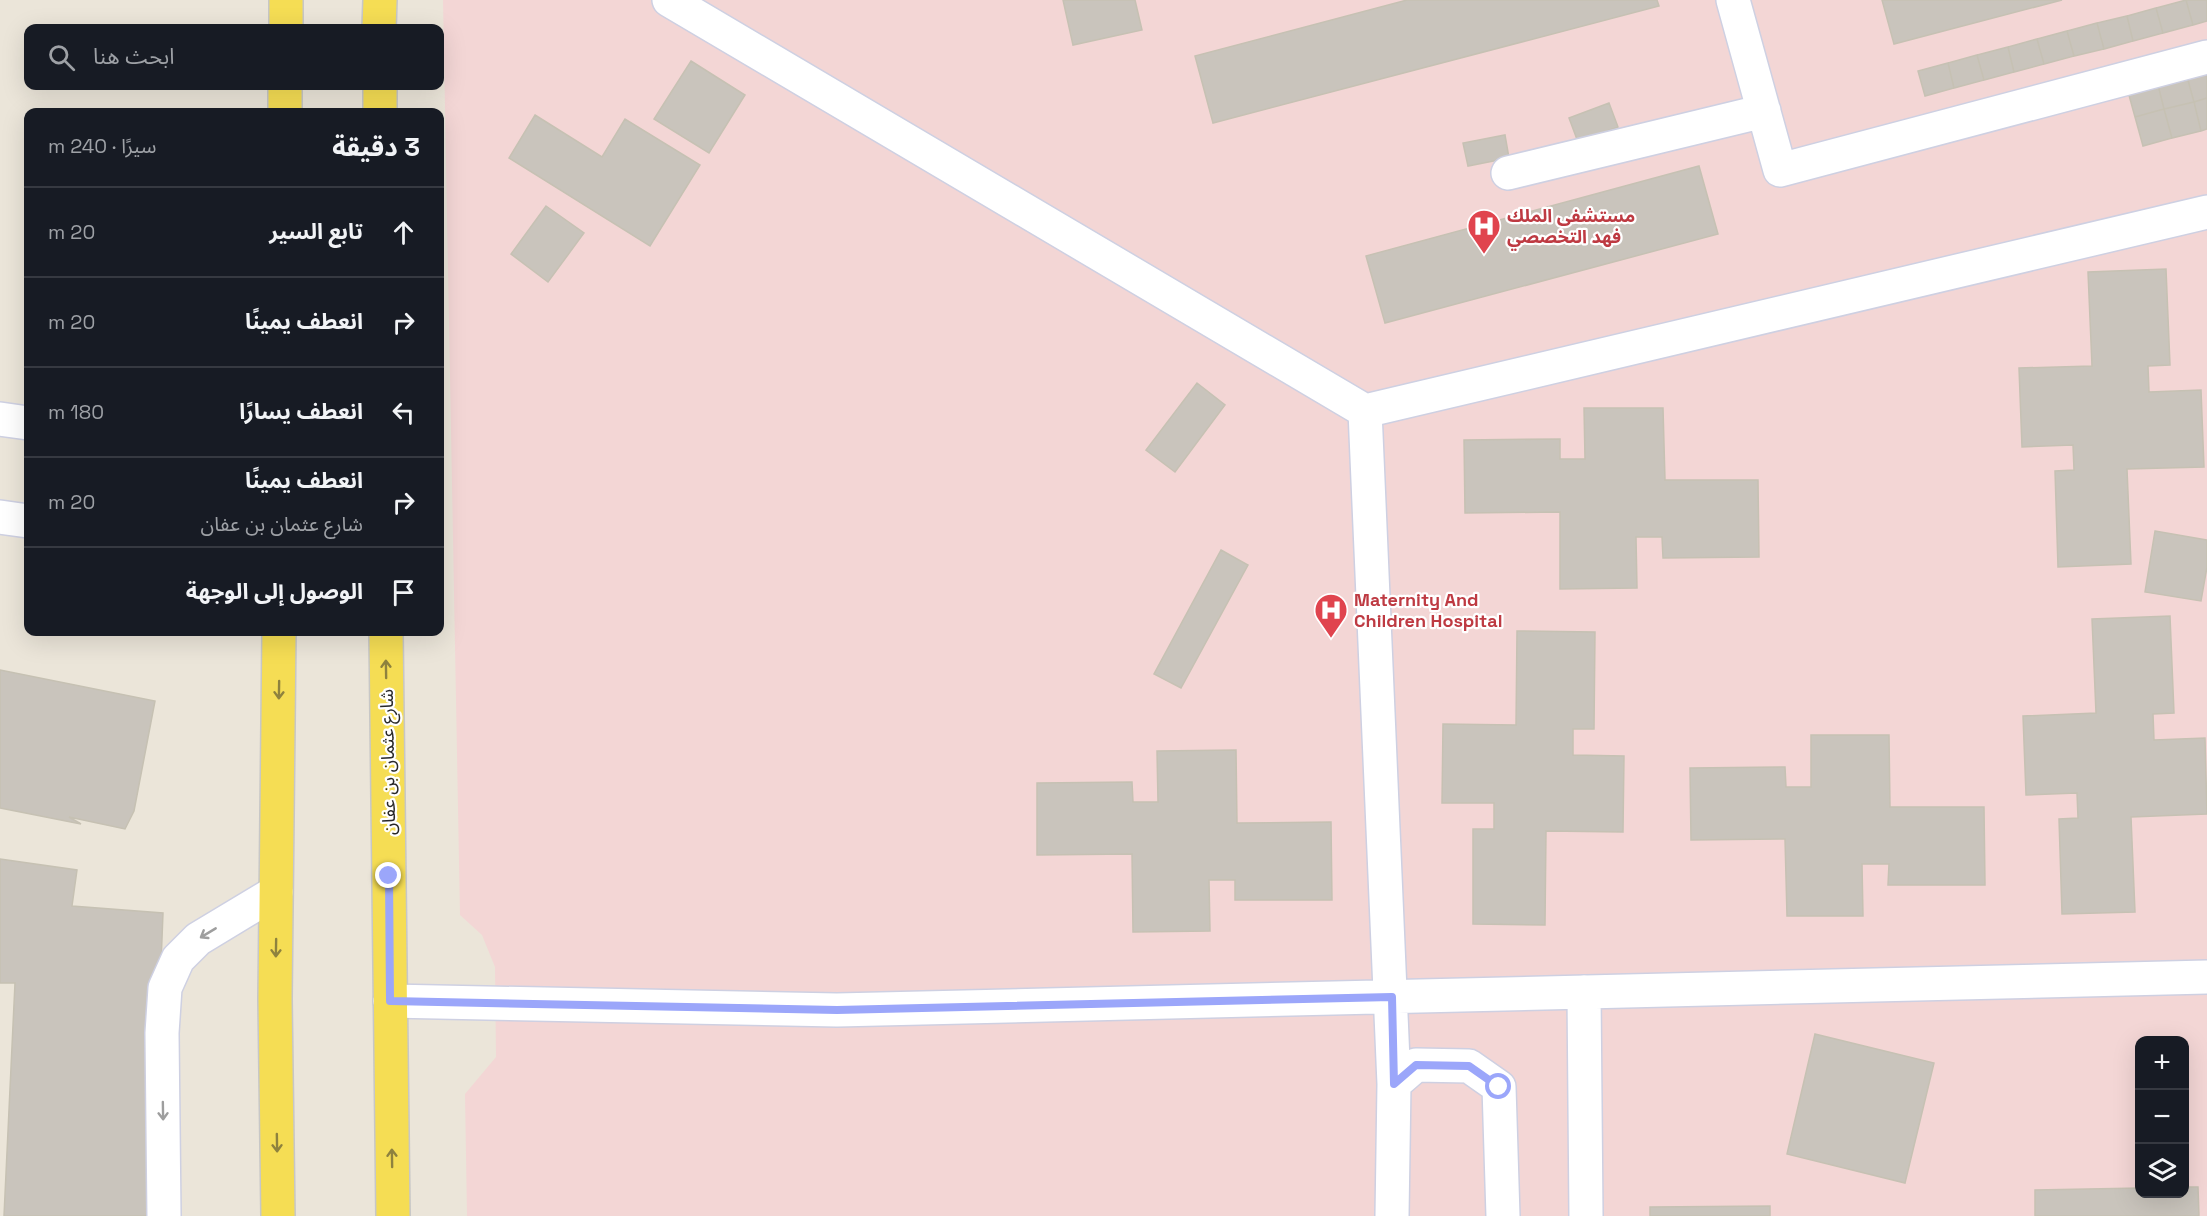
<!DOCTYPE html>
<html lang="ar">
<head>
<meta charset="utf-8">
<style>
  body { margin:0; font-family:"Space Grotesk","Noto Sans Arabic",sans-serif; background:#242831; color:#f1f3f6; direction:rtl }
  .controls { position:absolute; right:18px; bottom:18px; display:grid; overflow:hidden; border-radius:12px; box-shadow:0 6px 24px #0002 }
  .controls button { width:54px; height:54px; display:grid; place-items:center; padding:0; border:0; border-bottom:2px solid #363941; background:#171b24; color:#f1f3f6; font:30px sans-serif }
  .stop { position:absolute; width:18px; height:18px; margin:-14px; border:4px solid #9ba6fa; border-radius:50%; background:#fff }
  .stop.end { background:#9ba6fa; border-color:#fff; box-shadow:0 2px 6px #0008 }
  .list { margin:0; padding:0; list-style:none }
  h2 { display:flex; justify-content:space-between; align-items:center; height:78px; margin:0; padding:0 24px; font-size:26px }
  h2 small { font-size:20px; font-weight:400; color:#9ea1a6 }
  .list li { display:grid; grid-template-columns:39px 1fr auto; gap:18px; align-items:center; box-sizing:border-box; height:90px; padding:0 24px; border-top:2px solid #363941 }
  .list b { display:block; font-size:22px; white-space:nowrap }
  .list p { margin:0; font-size:20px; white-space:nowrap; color:#9ea1a6 }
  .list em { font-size:20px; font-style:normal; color:#9ea1a6 }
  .icon { flex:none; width:33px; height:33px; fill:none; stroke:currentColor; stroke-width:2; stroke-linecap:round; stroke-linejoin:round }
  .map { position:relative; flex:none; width:2207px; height:1216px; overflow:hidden; direction:ltr }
  .search { position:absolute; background:#171b24; box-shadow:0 6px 24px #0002; left:24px; top:24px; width:420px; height:66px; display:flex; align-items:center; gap:15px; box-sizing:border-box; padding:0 21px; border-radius:12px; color:#9ea1a6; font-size:22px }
  .panel { position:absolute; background:#171b24; box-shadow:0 6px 24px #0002; left:24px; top:108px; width:420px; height:528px; border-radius:12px; direction:rtl }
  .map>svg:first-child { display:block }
  .medical { fill:#f3d6d5; fill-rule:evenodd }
  .building { fill:#c9c4bc; stroke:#c6c1b3; stroke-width:1.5 }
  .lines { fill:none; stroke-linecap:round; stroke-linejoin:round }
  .minor-casing { stroke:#ced0e2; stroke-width:36 }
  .major-casing { stroke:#c7c7c7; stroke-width:36 }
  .minor { stroke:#fff; stroke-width:33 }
  .major { stroke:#f5dd54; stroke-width:33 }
  .oneway { stroke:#8e823e }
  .oneway2 { stroke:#9e9e9e }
  .route { stroke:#9ba6fa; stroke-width:8 }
  .labels { text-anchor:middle; stroke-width:4.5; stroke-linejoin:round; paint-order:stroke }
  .health-label { font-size:18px; font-weight:bold; fill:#be3a42; stroke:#fff; text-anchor:start }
  .street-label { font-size:18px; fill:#282828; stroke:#fff }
</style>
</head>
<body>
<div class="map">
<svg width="2207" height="1216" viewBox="0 0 2207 1216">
  <rect width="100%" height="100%" fill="#ebe5d9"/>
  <path class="medical" d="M443,0h1764v1216h-1740l-2,-122 31,-37 -1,-90 -13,-32 -22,-20zM2140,1040h44v154h-44z"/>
  <path class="building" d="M1063,0h72l7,30 -69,15z
    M1407,0h250l2,6 -446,117 -18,-67z
    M1882,0h180l-168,44z
    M2186,0h21v21l-14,4z
    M2186,0l7,25 -30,8 -7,-25z
    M2156,8l7,25 -30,8 -6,-25z
    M2127,16l6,25 -29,8 -7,-26z
    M2097,23l7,26 -30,7 -7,-25z
    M2067,31l7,25 -30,8 -7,-25z
    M2037,39l7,25 -30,8 -6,-25z
    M2008,47l6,25 -30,8 -7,-25z
    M1977,55l7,25 -30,8 -6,-25z
    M691,61l54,34 -36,58 -55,-34z
    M1948,63l6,25 -29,8 -7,-25z
    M2207,68v30l-13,4 -8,-29z
    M2186,73l8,29 -30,7 -7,-28z
    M2157,81l7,28 -29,8 -8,-29z
    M2207,98v31l-6,2 -7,-29z
    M2194,102l7,29 -29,7 -8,-29z
    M1609,103l9,24 -40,15 -9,-24z
    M2164,109l8,29 -29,8 -8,-29z
    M535,115l67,42 23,-38 75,46 -50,81 -141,-88z
    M1505,135l4,23 -41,8 -5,-23z
    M1699,166l19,68 -333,89 -19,-67z
    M546,206l38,27 -36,49 -37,-28z
    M2166,269l4,96 -22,1 1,26 52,-2 3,77 -77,2 4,95 -73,3 -3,-96 19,-1 -1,-25 -51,2 -3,-79 73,-2 -4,-94z
    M1197,383l28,22 -50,67 -29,-22z
    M1584,408h79l2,72h93l1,77 -96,1 -1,-21h-26l1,51 -77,1v-77l-95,1 -1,-73 96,-1v20h25z
    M2155,531l52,9v27l-6,34 -56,-9z
    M1221,550l27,15 -67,123 -27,-14z
    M2170,616l4,97 -21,1 1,26 51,-2 2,76 -76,3 4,95 -73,2 -3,-95 19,-1 -1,-25 -51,2 -3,-79 73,-3 -4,-94z
    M1517,631l78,1 -1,97h-21v26l51,1 -1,76 -77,-1 -1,94 -72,-1v-95h21v-26h-52l1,-79 73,1z
    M0,670l155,31 -21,110 -9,18 -56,-12 12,7 -81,-16z
    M1811,735h78l1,72h94l1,78h-97l1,-21h-27l1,52h-76l-2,-77 -94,1 -1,-72 95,-1 1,20h25z
    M1236,750l1,73 94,-1 1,78h-97v-20h-26l1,51 -77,1 -1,-78 -95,1v-72l95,-1 1,20h25l-1,-51z
    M0,859l77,11 -5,36 91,7 -12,303h-147l11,-233h-15z
    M1815,1034l119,29 -29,120 -118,-29z
    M2184,1187h14l1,29h-164v-26l105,-2v6h44z
    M1770,1206v10h-120v-9z"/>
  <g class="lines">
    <g class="minor-casing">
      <path id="minor" d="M669,0l696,411 842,-199
        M1733,0l47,170 427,-113
        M1508,173l256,-62
        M1365,411l29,673
        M0,419l28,4
        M0,517l28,4
        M1584,992l2,224
        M390,1001l447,9 1370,-33
        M164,1216l-2,-183 3,-45 13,-29 20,-20 78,-47
        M1392,1216l2,-132 22,-19 53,1 30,21 4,129"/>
    </g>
    <g class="major-casing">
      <path id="major" d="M286,28v-28
        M379,28l1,-28
        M380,86v26
        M285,112v-26
        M386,632l7,584
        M278,1216l-3,-217 4,-367"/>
    </g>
    <use href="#minor" class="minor"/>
    <use href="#major" class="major"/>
  </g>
  <defs><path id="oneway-shaft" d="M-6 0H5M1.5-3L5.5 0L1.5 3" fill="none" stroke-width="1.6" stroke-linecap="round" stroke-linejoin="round" transform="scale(1.5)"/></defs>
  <g class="oneway">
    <use href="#oneway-shaft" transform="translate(386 669) rotate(-91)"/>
    <use href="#oneway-shaft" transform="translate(279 690) rotate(91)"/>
    <use href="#oneway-shaft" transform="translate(276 948) rotate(91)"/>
    <use href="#oneway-shaft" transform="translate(277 1143) rotate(89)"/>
    <use href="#oneway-shaft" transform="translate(392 1158) rotate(-91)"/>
  </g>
  <g class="oneway2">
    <use href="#oneway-shaft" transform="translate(208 933) rotate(149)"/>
    <use href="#oneway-shaft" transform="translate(163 1111) rotate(89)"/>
  </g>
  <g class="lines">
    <path class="route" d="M389,876l1,125 447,9 555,-13 2,87 22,-19 53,1 30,21"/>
  </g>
  <defs>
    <g id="hospital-pin" transform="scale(1.725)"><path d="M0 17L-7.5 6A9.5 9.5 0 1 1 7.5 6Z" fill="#e0444e" stroke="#fff"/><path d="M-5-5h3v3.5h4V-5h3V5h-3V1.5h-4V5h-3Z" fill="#fff"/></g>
  </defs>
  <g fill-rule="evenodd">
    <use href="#hospital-pin" x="1484" y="226"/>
    <use href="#hospital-pin" x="1331" y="610"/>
  </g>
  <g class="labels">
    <g class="health-label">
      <text x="1507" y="222">مستشفى الملك<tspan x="1507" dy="21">فهد التخصصي</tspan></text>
      <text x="1354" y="606">Maternity And<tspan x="1354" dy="21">Children Hospital</tspan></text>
    </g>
    <g class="street-label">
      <text transform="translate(388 762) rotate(-91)" y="6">شارع عثمان بن عفان</text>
    </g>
  </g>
</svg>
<div class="controls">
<button>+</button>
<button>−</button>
<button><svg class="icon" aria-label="layers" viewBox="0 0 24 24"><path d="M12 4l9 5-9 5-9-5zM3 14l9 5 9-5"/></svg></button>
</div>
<div class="stop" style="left:1499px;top:1087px"></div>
<div class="stop end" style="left:389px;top:876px"></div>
<div class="search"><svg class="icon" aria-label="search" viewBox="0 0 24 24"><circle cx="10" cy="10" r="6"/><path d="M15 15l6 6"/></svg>ابحث هنا</div>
<section class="panel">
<h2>3 دقيقة<small>سيرًا · 240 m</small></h2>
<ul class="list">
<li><svg class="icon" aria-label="ahead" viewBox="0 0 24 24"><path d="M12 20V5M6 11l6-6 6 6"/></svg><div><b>تابع السير</b></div><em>20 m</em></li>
<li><svg class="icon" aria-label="right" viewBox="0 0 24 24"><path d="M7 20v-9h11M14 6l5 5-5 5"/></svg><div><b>انعطف يمينًا</b></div><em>20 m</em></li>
<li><svg class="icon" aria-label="left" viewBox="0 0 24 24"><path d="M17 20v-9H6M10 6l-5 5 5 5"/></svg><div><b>انعطف يسارًا</b></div><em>180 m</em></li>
<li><svg class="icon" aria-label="right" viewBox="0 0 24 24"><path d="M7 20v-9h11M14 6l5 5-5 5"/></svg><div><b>انعطف يمينًا</b><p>شارع عثمان بن عفان</p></div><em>20 m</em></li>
<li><svg class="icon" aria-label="arrive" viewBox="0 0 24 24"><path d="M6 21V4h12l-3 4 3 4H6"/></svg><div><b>الوصول إلى الوجهة</b></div></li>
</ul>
</section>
</div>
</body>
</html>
